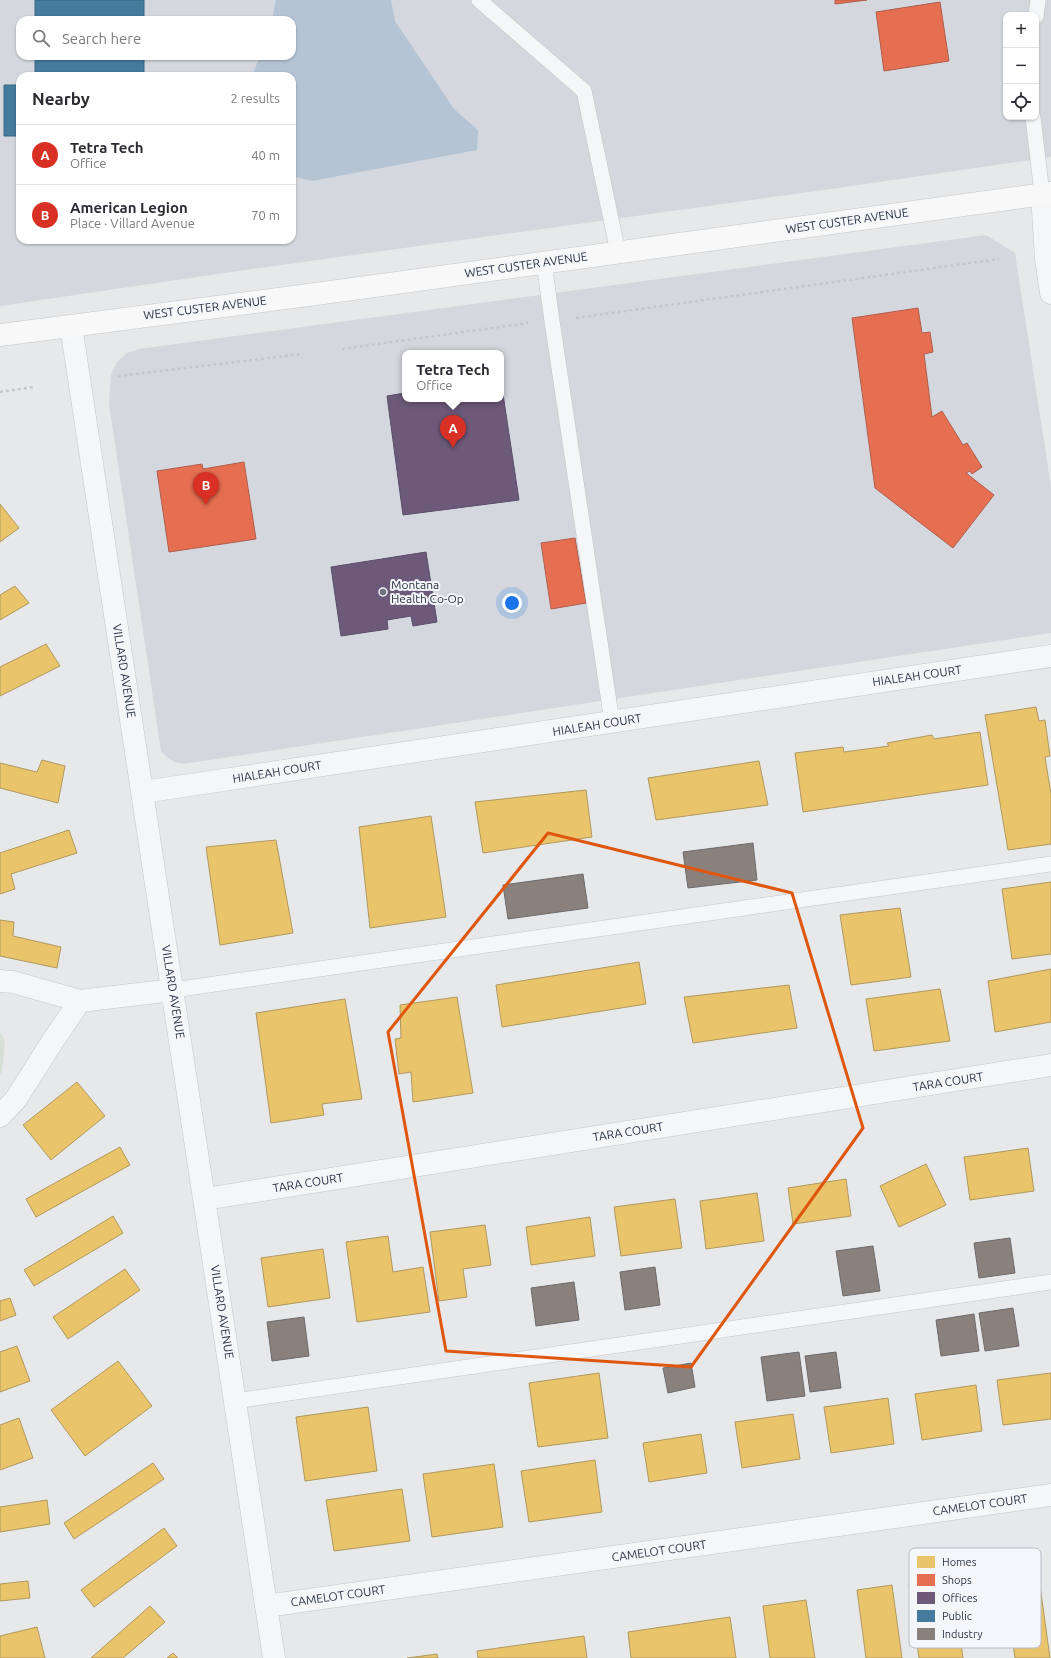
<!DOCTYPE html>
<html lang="en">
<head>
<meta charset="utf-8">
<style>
  body { margin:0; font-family:Ubuntu,sans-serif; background:#f2f2f3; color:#2b2b33 }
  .controls { position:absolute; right:12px; top:12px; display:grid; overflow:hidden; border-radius:8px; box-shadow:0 1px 3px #0004 }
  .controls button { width:36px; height:36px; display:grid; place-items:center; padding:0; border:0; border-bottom:1px solid #e1e1e2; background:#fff; color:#2b2b33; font:20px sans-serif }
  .you { position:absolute; left:512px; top:603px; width:14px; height:14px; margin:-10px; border:3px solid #fff; border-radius:50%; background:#1a73e8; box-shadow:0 0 0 6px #1a73e833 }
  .badge { display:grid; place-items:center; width:26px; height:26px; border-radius:50%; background:#d93025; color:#fff; font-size:13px; font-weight:700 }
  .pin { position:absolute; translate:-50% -33px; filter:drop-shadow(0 1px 2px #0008) }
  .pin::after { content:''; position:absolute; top:21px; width:14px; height:12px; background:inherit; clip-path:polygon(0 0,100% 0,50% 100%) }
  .popup { position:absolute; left:402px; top:350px; width:102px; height:52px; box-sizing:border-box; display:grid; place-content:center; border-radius:8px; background:#fff; filter:drop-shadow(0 1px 3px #0005); font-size:13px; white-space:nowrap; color:#7c7c81 }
  .popup b { font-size:15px; color:#2b2b33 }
  .popup::after { content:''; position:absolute; left:50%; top:100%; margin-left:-8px; border:8px solid transparent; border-top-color:#fff }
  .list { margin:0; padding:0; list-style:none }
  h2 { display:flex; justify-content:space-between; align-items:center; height:52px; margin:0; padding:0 16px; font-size:17px }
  h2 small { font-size:13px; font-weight:400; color:#7c7c81 }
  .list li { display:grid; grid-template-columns:26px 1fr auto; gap:12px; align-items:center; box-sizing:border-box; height:60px; padding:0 16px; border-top:1px solid #e1e1e2 }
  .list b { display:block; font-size:15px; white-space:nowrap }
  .list p { margin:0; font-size:13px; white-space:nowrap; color:#7c7c81 }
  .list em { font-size:13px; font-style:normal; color:#7c7c81 }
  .icon { flex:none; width:22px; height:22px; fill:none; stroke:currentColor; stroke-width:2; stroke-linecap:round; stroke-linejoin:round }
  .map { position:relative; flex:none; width:1051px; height:1658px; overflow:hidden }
  .search { position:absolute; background:#fff; box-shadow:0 1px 3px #0004; left:16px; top:16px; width:280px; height:44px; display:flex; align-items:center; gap:10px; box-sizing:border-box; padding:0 14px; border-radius:12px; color:#7c7c81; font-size:15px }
  .panel { position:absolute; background:#fff; box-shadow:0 1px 3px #0004; left:16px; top:72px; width:280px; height:172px; border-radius:12px }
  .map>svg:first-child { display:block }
  .built { fill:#d4d7dd; fill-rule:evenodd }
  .green { fill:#d6ded6 }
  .water { fill:#b4c4d5 }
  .homes { fill:#e9c46a; stroke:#b0995f }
  .shops { fill:#e76f51; stroke:#af5d4d }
  .offices { fill:#6d597a; stroke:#594e6a }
  .public { fill:#457b9d; stroke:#3d6683 }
  .industry { fill:#8a817c; stroke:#6e6a6c }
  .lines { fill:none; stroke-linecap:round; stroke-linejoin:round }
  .service-casing { stroke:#c4c6c8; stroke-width:16 }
  .minor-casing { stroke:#c4c6c8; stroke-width:23 }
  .tertiary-casing { stroke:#c4c6c8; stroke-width:23 }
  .secondary-casing { stroke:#c4c6c8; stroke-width:23 }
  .path { stroke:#c5c6ca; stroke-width:2.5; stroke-dasharray:3 3; stroke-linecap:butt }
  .service { stroke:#f5f6f7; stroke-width:15 }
  .minor { stroke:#f5f6f7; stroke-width:22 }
  .tertiary { stroke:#f5f6f7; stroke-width:22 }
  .secondary { stroke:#f8f8f8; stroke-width:22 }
  .marked { fill:none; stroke:#df570f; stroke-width:3; stroke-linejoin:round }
  .poi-dot { fill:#6c737f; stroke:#f4f6f9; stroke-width:1.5 }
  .labels { text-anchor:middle; stroke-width:4; stroke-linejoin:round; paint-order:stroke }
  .street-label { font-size:12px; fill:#2b3445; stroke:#f4f6f9 }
  .poi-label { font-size:12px; fill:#2b3445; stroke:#f4f6f9; text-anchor:start }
  .key { fill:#f4f6f9; stroke:#b8bcc3; stroke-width:1 }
  .key-label { font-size:11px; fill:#2b3445 }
</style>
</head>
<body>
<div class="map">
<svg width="1051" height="1658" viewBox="0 0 1051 1658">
  <rect width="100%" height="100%" fill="#e6e8ea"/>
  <path class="built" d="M0,0h1051v157l-213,31 -600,83 -238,35zM1006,15h30v102h-30zM20,20h272v36h-272zM20,76h272v164h-272z
    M986,235l29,18 36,234v146l-868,131 -9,-2 -7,-5 -6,-6 -52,-347 2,-30 6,-12 10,-9 12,-4zM405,353h96v46h-96z"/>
  <path class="green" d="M0,1032l5,9 -3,30 -2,4z"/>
  <path class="water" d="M276,0h115l4,21 59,88 24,21 -1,20 -165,31 -20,-5v-100h-40l8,-20h32v-36h-20z"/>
  <path class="homes" d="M0,504l19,24 -19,14z
    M15,586l14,17 -29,17v-25z
    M46,644l14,22 -60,30v-29z
    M1036,707l3,14 6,-1 5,36 -5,1 6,37v50l-43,6 -23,-135z
    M980,732l8,53 -185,27 -8,-59 48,-6 1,5 45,-6 -2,-3 45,-8 2,4z
    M42,760l23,6 -7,37 -58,-15v-25l37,9z
    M759,761l9,44 -112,15 -8,-42z
    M586,790l6,47 -109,16 -8,-51z
    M431,816l15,101 -76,11 -11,-101z
    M69,830l8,23 -66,21 4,15 -15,5v-41z
    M276,840l17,93 -73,12 -14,-98z
    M1051,882v72l-39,5 -10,-70z
    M900,908l11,69 -60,8 -11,-70z
    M0,920l14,2 -1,14 48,11 -4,21 -57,-12z
    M639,962l7,42 -144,23 -6,-42z
    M1051,969v53l-56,10 -7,-51z
    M789,985l8,43 -104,15 -9,-46z
    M940,989l10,52 -76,10 -8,-52z
    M457,997l16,96 -60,9 -2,-30 -12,2 -4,-35 6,-1 -1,-33z
    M345,999l17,100 -40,5 2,11 -53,8 -15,-110z
    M77,1082l28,34 -54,44 -28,-35z
    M120,1147l10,18 -94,52 -10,-18z
    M1028,1148l6,43 -64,9 -6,-43z
    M926,1164l20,41 -47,22 -19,-41z
    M846,1179l5,37 -58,8 -5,-36z
    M757,1193l7,48 -58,8 -6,-48z
    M675,1199l7,49 -61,8 -7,-49z
    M113,1216l10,17 -89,53 -10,-16z
    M590,1217l5,39 -64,9 -5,-38z
    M485,1225l6,40 -28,4 4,28 -28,4 -9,-69z
    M388,1236l5,36 30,-5 7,45 -73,10 -11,-80z
    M323,1249l7,49 -62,9 -7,-49z
    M125,1269l15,21 -72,49 -15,-22z
    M10,1298l6,17 -16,6v-20z
    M17,1346l13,35 -30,11v-40z
    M118,1361l34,45 -67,50 -34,-46z
    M599,1373l9,65 -70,9 -9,-64z
    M1051,1373v46l-48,6 -6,-45z
    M976,1385l6,46 -60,9 -7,-46z
    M888,1398l6,46 -63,9 -7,-46z
    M368,1407l9,64 -72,10 -9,-64z
    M793,1414l7,45 -58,9 -7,-46z
    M19,1418l14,40 -33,12v-45z
    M701,1434l6,39 -58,9 -6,-39z
    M595,1460l7,52 -73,10 -8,-51z
    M153,1463l11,16 -90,60 -10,-16z
    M494,1464l9,63 -71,10 -9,-63z
    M402,1489l8,52 -76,10 -8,-51z
    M47,1500l3,24 -50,8v-25z
    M164,1528l13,18 -83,61 -13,-17z
    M1037,1564l13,94h-35l-13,-89z
    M952,1578l11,80h-44l-10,-74z
    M28,1581l2,17 -30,3v-17z
    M892,1585l10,73h-36l-9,-68z
    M806,1600l9,58h-45l-7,-52z
    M150,1606l15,16 -42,36h-32z
    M730,1617l6,41h-105l-3,-26z
    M37,1627l8,31h-45v-22z
    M584,1636l3,22h-109l-1,-7z
    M173,1653l5,5h-11z
    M437,1654l1,4h-31z"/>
  <path class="shops" d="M835,0h32l-32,4z
    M940,2l9,59 -65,10 -8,-59z
    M918,308l4,25 8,-1 3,20 -9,2 8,63 10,-6 21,34 4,-2 15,24 -10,7 -2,-3 -4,2 28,22 -41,53 -78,-60 -23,-170z
    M244,462l12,77 -87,13 -12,-81 45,-7 1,5z
    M575,538l11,65 -35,6 -10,-66z"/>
  <path class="offices" d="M501,381l18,119 -116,15 -16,-119 18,-3v6h96z
    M426,552l11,70 -24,4 -2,-10 -24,4 1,9 -47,7 -10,-69z"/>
  <path class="public" d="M35,0h109v20h-109z
    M35,56h109v20h-109z
    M4,85h16v51h-16z"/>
  <path class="industry" d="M753,843l4,37 -69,8 -5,-36z
    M583,874l5,34 -80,11 -5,-34z
    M1010,1238l5,35 -36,5 -5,-35z
    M873,1246l7,45 -37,5 -7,-45z
    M655,1267l5,38 -35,5 -5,-38z
    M574,1282l5,38 -43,6 -5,-38z
    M1013,1308l6,38 -34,5 -6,-38z
    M974,1314l5,37 -38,5 -5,-36z
    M304,1317l5,39 -37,5 -5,-39z
    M799,1352l6,44 -38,5 -6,-44z
    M836,1352l5,36 -31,4 -5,-36z
    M691,1363l4,24 -27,6 -5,-25z"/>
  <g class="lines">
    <g class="service-casing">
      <path id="service" d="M479,0l105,91 34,161
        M1036,16l2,-16
        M1033,117l9,77
        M544,262l8,59 60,401
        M173,990l878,-126
        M235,1401l816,-119"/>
    </g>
    <g class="minor-casing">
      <path id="minor" d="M1042,194l4,65 5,34
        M143,792l908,-136
        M0,981l13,1 67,19
        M0,1116l16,-17 38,-60 26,-38 93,-11
        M205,1199l846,-134
        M266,1606l785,-111"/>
    </g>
    <g class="tertiary-casing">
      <path id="tertiary" d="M71,326l203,1332"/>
    </g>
    <g class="secondary-casing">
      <path id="secondary" d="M0,335l316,-41 735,-101"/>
    </g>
    <path class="path" d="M576,318l423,-59
      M342,349l186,-26
      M118,376l185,-22
      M0,392l34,-5"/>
    <use href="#service" class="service"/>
    <use href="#minor" class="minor"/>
    <use href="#tertiary" class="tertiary"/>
    <use href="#secondary" class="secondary"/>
  </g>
  <path class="marked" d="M548,833l244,60 71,235 -172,239 -245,-16 -58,-319z"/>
  <circle class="poi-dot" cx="383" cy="592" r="4"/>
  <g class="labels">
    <g class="street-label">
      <text transform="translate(847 221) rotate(-8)" y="4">WEST CUSTER AVENUE</text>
      <text transform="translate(526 265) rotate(-8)" y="4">WEST CUSTER AVENUE</text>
      <text transform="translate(205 308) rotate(-7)" y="4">WEST CUSTER AVENUE</text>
      <text transform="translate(124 671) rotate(81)" y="4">VILLARD AVENUE</text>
      <text transform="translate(917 676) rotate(-8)" y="4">HIALEAH COURT</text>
      <text transform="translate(597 725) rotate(-9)" y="4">HIALEAH COURT</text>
      <text transform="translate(277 772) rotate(-9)" y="4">HIALEAH COURT</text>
      <text transform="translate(173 992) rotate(81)" y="4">VILLARD AVENUE</text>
      <text transform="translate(948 1082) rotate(-9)" y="4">TARA COURT</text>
      <text transform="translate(628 1132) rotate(-9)" y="4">TARA COURT</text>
      <text transform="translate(308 1183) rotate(-9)" y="4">TARA COURT</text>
      <text transform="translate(222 1312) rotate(81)" y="4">VILLARD AVENUE</text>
      <text transform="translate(980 1505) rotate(-8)" y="4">CAMELOT COURT</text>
      <text transform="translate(659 1551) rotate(-8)" y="4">CAMELOT COURT</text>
      <text transform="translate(338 1596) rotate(-8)" y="4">CAMELOT COURT</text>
    </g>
    <g class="poi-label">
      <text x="391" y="589">Montana<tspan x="391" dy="14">Health Co-Op</tspan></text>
    </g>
  </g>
  <rect x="909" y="1548" width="132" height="100" rx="6" class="key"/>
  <rect x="917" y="1556" width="18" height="12" fill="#e9c46a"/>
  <rect x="917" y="1574" width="18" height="12" fill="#e76f51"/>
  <rect x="917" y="1592" width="18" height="12" fill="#6d597a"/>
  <rect x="917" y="1610" width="18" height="12" fill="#457b9d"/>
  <rect x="917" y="1628" width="18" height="12" fill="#8a817c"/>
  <g class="key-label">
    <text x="942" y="1566">Homes</text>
    <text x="942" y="1584">Shops</text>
    <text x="942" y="1602">Offices</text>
    <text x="942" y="1620">Public</text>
    <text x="942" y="1638">Industry</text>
  </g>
</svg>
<div class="controls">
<button>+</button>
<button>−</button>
<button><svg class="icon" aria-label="locate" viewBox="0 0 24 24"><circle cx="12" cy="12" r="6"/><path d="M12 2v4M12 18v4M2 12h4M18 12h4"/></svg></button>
</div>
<div class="you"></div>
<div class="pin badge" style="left:453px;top:448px">A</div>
<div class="popup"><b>Tetra Tech</b>Office</div>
<div class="pin badge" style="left:206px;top:505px">B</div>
<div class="search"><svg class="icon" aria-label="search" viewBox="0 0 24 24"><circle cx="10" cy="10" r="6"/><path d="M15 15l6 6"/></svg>Search here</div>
<section class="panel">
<h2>Nearby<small>2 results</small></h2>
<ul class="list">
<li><span class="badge">A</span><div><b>Tetra Tech</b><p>Office</p></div><em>40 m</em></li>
<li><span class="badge">B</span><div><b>American Legion</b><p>Place · Villard Avenue</p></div><em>70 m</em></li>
</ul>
</section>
</div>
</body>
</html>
